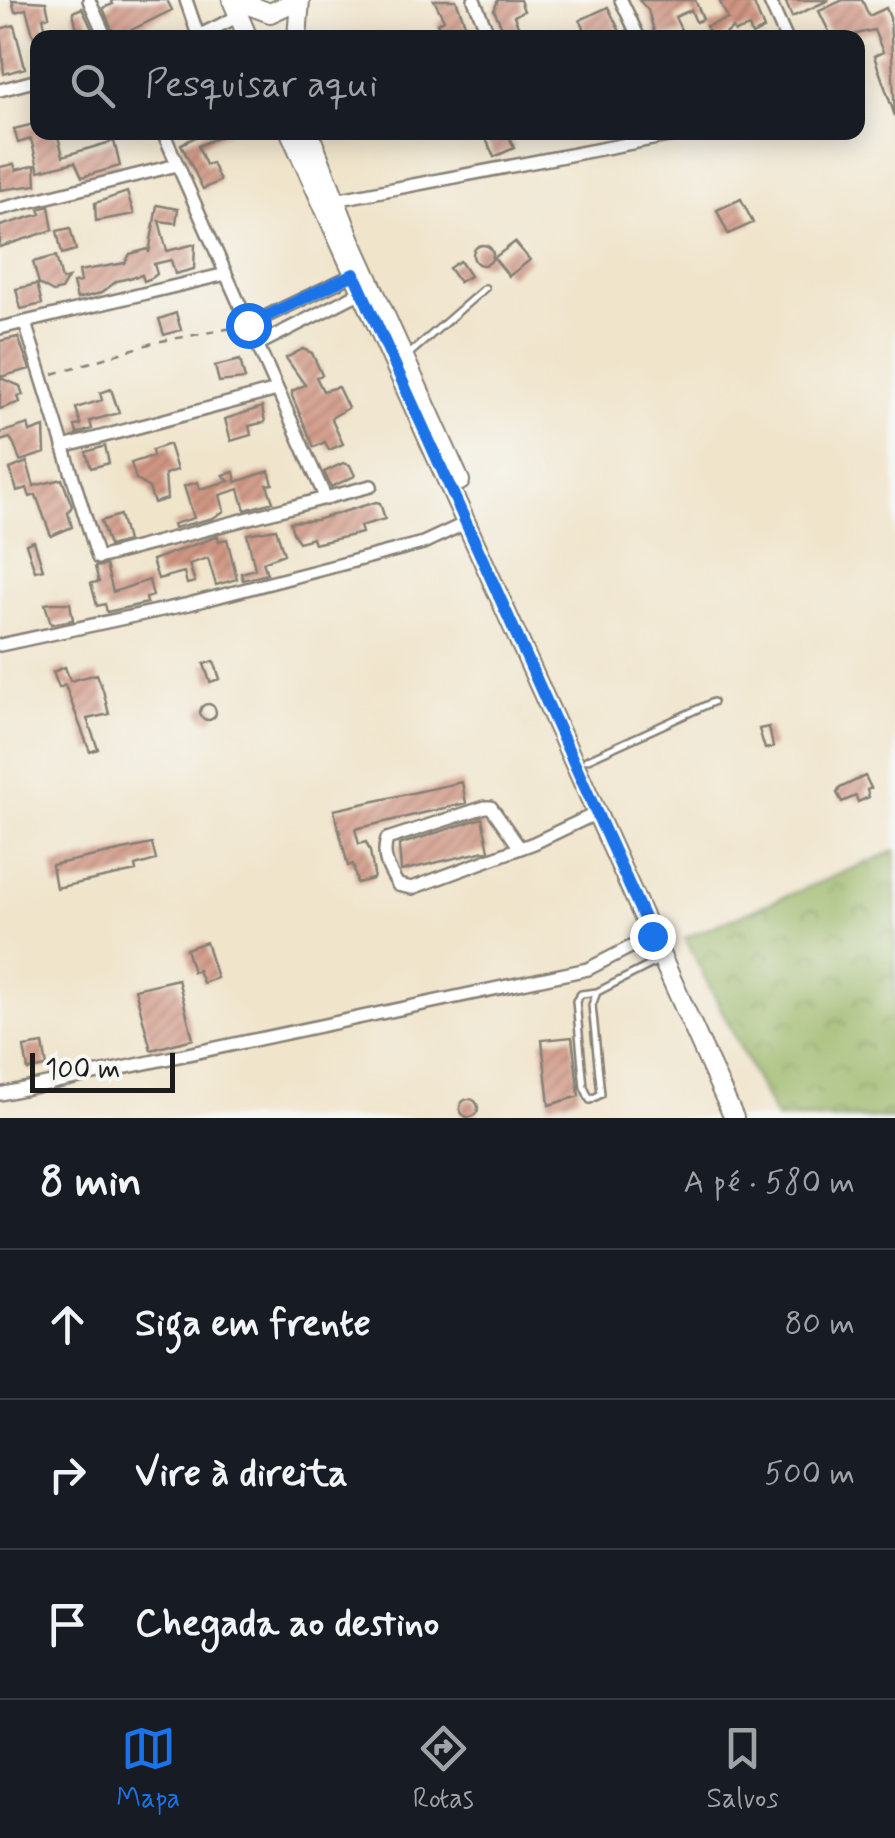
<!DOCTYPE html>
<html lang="pt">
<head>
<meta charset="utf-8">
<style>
  body { margin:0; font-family:Mynerve,sans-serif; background:#20242c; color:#f1f3f6 }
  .scale { position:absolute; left:30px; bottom:25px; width:145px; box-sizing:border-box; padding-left:10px; border:5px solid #1c1c1c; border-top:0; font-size:28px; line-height:35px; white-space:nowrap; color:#1c1c1c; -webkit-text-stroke:8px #f6f6f2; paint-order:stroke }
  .stop { position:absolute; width:30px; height:30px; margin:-22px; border:8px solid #1a73e8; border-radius:50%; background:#fff }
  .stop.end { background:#1a73e8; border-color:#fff; box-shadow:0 2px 10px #0008 }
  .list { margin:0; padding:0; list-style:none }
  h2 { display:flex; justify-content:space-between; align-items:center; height:130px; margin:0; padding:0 40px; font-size:42px }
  h2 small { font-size:32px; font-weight:400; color:#9ea1a6 }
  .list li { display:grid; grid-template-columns:65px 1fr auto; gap:30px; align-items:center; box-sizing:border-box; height:150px; padding:0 40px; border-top:2px solid #363941 }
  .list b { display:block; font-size:38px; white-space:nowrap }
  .list em { font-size:32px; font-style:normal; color:#9ea1a6 }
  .icon { flex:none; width:55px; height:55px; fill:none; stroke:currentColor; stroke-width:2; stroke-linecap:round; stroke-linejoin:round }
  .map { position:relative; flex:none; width:895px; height:1118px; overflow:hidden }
  .search { position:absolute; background:#171b24; box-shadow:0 5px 25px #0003; left:30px; right:30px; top:30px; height:110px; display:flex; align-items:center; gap:25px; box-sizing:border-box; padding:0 35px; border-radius:20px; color:#9ea1a6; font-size:38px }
  .sheet { height:580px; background:#171b24 }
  nav { display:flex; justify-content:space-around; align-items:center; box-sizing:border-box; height:140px; border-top:2px solid #363941; background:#171b24; font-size:28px; color:#9ea1a6 }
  nav a { display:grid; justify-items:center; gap:5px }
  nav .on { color:#1a73e8 }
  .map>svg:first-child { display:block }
  .forest { fill:url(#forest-crowns); stroke:#5c6942; stroke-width:2.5 }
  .building { fill:url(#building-hatch) }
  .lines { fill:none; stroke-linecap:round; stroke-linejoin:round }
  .lane-casing { stroke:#868074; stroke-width:10 }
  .street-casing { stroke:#868074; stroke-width:16 }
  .primary-casing { stroke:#868074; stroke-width:22 }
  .path { stroke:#868074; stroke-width:2.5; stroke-dasharray:8 8; stroke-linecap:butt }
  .lane { stroke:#fff; stroke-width:5 }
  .street { stroke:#fff; stroke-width:11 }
  .primary { stroke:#fff; stroke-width:18 }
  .route { stroke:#1a73e8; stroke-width:12 }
</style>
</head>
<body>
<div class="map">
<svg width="895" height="1118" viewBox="0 0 895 1118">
  <defs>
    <pattern id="forest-crowns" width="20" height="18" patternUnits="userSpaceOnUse" patternTransform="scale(2.5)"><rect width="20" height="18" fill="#9bb668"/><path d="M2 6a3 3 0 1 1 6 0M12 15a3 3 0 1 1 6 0" fill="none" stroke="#7e9355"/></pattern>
    <pattern id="building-hatch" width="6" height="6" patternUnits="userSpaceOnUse" patternTransform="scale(2.5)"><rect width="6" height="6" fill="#d19684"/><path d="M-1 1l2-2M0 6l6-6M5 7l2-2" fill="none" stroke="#a97a6b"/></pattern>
  </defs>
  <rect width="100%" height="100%" fill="#f6f6f2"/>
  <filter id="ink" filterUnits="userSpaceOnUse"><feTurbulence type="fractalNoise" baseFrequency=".01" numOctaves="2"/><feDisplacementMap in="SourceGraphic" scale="20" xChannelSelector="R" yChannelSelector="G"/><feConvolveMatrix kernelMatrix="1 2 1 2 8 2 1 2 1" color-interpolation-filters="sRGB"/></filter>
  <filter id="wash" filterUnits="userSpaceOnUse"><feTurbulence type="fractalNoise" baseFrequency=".0048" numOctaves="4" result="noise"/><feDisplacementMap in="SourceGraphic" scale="40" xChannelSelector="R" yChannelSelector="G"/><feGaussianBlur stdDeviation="2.25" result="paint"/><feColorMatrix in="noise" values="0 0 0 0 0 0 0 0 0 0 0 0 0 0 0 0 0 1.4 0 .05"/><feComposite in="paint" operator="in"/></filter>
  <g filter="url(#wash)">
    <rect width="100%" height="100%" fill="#f0e4cb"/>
    <path class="forest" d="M895,851v267h-119l-91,-180z"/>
    <g id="blocks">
      <path class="building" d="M12,0l34,2 3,14 -6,2 5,20h-14l-8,-29 -11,3z
        M111,0h56l5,10 -57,28 -12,-30 10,-4z
        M434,0h22l11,29 5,-2 4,8 -32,3 -7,-15 7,-3z
        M498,0h22l4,11 -10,5 6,14 -14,6 -12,-26z
        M639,0h56l8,19 -7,3 -5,-12 -16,7 8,17 -27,4 -8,-28z
        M719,0l35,4 10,25 -12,6 -3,-8 -14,5 -2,-4 -12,10h-9l-6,-12 22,-7z
        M785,0h44l-37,17z
        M843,0h19l7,16 17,-8 4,10 5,98 -21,-60 9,-4 -9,-22 -18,4 1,4h-25l-13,-27z
        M608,7l15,31h-34l-9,-18z
        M82,8l14,30h-40l21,-9 -4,-17z
        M14,25l11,43 -21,6 -4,-45z
        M38,123v9h19l6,24 51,-15 6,25 -38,11 -7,-15 -36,9 -8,-32 -13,4 -4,-14z
        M206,132h24l-32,14 8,19 6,-2 8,18 -17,8 -22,-45z
        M483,132h24l7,16 -20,9z
        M14,164l2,6 19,-5 1,20 -36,5v-23z
        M127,192l7,22 -38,7 -1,-18z
        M741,199l12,24 -25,11 -11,-24z
        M157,205l21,4 -2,14 -17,-2 8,30 28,-7 -1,25 -19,5 -4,-14 -17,4 3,10 -5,4 -8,3 -2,-6 -25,6 -16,12 -24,6 -4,-16 8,-1 -2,-11 46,-8 5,-9 18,-5 1,4z
        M49,206l4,24 -53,17v-21l41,-12 -2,-5z
        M70,228l6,22 -14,4 -5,-23z
        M515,242l15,18 -21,16 -15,-18z
        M473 255a10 10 0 1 1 20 0a10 10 0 1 1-20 0Z
        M56,256l6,24 6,-2 -7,12 -8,2 -14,-8 -6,-22z
        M460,261l10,15 -11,6 -10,-14z
        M37,284l5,20 -21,5 -5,-20z
        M176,313l5,17 -17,5 -5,-16z
        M18,337l12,32 -30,8v-36z
        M303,349l9,4 10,22 -6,2 7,14 15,-4 10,21 -17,10 12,26 -14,6 -4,-8 -11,5 -22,-51v-5l13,-6 -19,-27z
        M240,360l5,19 -26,3 -4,-16z
        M0,378l20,8 3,9 -5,1 2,6 -20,7z
        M111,389l8,24 -29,8 2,8 -15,5 -2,-8 6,-1 -5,-17 26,-8 -2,-7z
        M262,407l3,15 -16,4 2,9 -20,6 -6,-22z
        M28,424l2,8 14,-5 1,26 -25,8 -6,-17 -4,-6 -10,3v-8z
        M169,444l8,26 -12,4 2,25 -13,4 -5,-15 -13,-9 -5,-16 22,-7 -1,-6z
        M105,446l4,17 -18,5 -5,-16z
        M27,462l7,24 28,-7 10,27 -4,7 4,14 -21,9 -15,-41 -6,2 -3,-9 -10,3 -7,-22z
        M343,463l7,2 5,11 -24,11 -7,-15z
        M269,471l4,13 -6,1 6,17 -28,8 -6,-21 -19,6 4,16 -11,7 -39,10 -1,-4 21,-6 -10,-32 14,-4 2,7 29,-8 -6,-6 11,-3 2,10z
        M376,502l4,1 5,16 -25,7 2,7 -48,11 -2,-6 -13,4 -6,-9 -3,-11 26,-2z
        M120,515l7,26 -18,5 -8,-25z
        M276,529l8,25 -21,8 4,12 -24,6 -2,-7 14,-4 -8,-35z
        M218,536l1,5 8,-2 10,40 -21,6 -8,-27 -19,6 6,18 -8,2 -3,-12 -26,7 -6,-19z
        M34,541l9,28 -8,2 -9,-27z
        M106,565l7,27 36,-12 4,16 -7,2 1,5 -40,9 -2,-8 -8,2 -6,-23 8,-1 -4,-15z
        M52,603h18l3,17 -22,4 -6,-20z
        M214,661l6,18 -10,3 -6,-18z
        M65,667l5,14 27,-7 6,16 6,24 -22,5 11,30 -8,3 -25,-67 -6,3 -6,-16z
        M200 712a8 8 0 1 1 16 0a8 8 0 1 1-16 0Z
        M769,727l4,20 -8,2 -6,-20z
        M865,776l6,12 -4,2 2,7 -11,5 -2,-6 -14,6 -5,-9 3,-5z
        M462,782l4,21 -111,26 4,15 7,-2 4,9 4,23 -1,5 -16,4 -4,-19 -5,2 -14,-56z
        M482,818l7,32 -88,21 -2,-26z
        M152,844l4,16 -21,6 1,5 -80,17 -4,-23z
        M206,942l11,36 -14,5 -5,-13 -5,2 -7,-23z
        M178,979l15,60 -42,11 -16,-61z
        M572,1037l7,59 -30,9 -7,-65z
        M43,1044l4,23 -19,3 -4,-23z
        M460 1108a9 9 0 1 1 18 0a9 9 0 1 1-18 0Z"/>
    </g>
  </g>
  <g filter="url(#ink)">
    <use href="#blocks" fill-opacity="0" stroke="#868074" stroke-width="2.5"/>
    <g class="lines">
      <g class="lane-casing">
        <path id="lane" d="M408,355l77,-67
          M586,760l127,-58
          M597,992l-5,13 9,89 -11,6 -6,-13 -8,-86 5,-7 16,-2 63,-32"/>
      </g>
      <g class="street-casing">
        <path id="street" d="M89,0l17,38
          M186,0l13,38
          M474,0l16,38
          M621,0l18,38
          M769,0l17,38
          M198,36l41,-20
          M0,90l38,-10
          M163,132l163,367
          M335,200l354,-68
          M0,209l177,-44
          M25,323l73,235 273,-72
          M248,325l105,-50
          M0,328l226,-54
          M257,345l104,-53
          M63,447l214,-57
          M0,645l189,-41 234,-61 43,-20
          M520,848l-29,-41h-6l-98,32c-6,18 2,31 11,46l14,3 122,-45 63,-30
          M0,1094l588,-125 64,-33"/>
      </g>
      <g class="primary-casing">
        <path id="primary" d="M232,0l16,38
          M235,0l35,13 28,-13
          M297,38l3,-38
          M290,132l444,986
          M309,132l42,108 109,241"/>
      </g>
      <path class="path" d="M53,374l103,-32 82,-15"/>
      <use href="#lane" class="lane"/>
      <use href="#street" class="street"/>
      <use href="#primary" class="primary"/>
    </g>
  </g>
  <g class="lines" filter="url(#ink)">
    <path class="route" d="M248,325l106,-51 298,662"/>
  </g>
</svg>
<div class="scale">100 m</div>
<div class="stop" style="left:248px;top:325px"></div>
<div class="stop end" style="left:652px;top:936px"></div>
<div class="search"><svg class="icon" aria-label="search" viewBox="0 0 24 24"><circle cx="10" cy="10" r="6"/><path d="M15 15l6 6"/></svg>Pesquisar aqui</div>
</div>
<section class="sheet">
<h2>8 min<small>A pé · 580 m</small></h2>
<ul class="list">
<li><svg class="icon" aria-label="ahead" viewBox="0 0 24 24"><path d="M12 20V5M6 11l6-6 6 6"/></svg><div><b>Siga em frente</b></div><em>80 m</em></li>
<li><svg class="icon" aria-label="right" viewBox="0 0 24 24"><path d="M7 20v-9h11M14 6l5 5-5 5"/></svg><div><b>Vire à direita</b></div><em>500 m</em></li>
<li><svg class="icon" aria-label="arrive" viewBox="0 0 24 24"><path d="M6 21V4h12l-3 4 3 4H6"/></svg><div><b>Chegada ao destino</b></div></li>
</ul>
</section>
<nav>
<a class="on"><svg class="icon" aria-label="map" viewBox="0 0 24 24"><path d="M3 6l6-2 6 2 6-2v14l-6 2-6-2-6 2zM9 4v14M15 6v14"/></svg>Mapa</a>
<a><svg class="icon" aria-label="directions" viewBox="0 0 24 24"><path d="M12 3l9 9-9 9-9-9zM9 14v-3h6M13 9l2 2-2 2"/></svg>Rotas</a>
<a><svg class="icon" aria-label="saved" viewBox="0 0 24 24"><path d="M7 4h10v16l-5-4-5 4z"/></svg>Salvos</a>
</nav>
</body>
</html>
